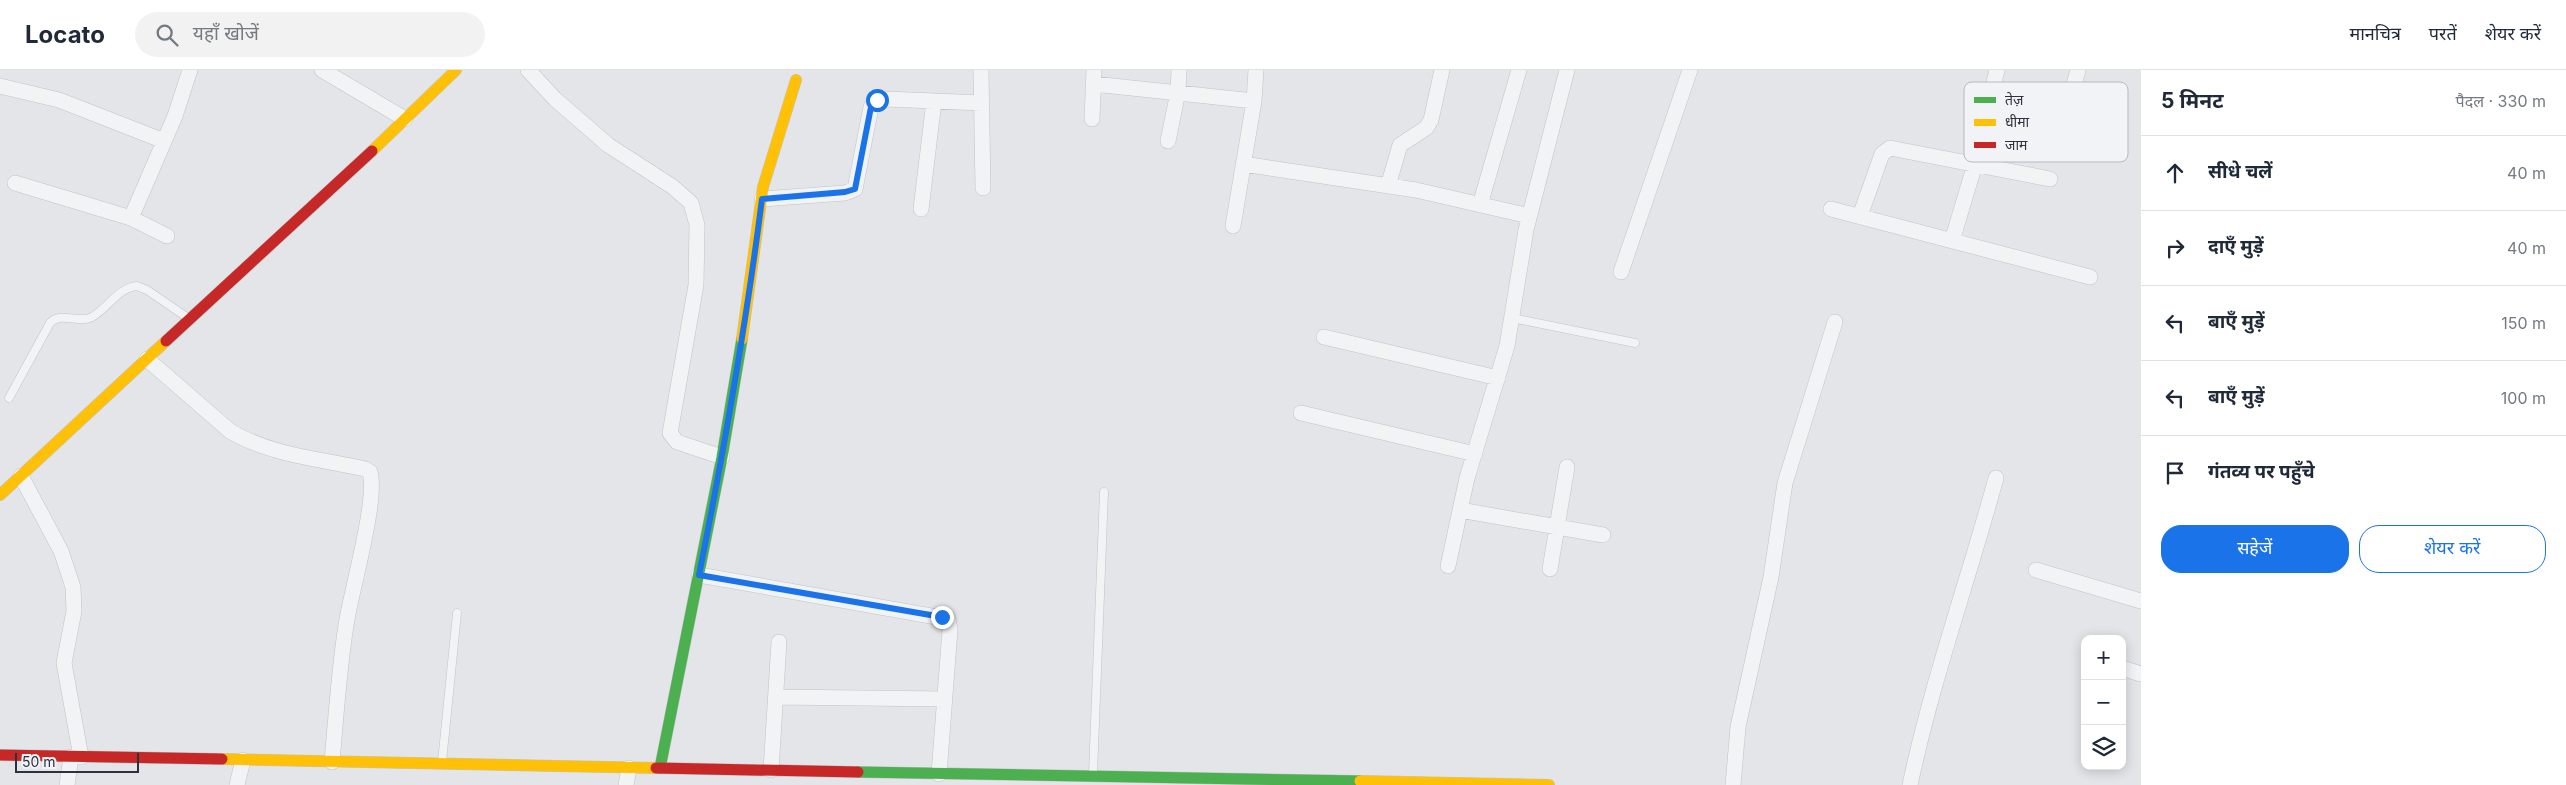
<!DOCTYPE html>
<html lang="hi">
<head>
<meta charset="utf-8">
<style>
  body { margin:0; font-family:Inter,"Noto Sans Devanagari",sans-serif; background:#f2f2f3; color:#1f2937 }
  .controls { position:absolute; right:15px; bottom:15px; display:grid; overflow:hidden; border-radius:10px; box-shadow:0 2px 12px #0003 }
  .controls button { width:45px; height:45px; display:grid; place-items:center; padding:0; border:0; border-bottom:1px solid #e0e1e3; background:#fff; color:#1f2937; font:25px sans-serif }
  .scale { position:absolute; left:15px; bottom:12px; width:124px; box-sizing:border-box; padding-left:5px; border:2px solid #2c313f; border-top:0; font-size:14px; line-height:18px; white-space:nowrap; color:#2c313f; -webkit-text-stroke:4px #f1f3f6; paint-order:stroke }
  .stop { position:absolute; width:15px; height:15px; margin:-11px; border:4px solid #1a73e8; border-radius:50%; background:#fff }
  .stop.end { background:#1a73e8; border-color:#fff; box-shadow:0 1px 5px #0008 }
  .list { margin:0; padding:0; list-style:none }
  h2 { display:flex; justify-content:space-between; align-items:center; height:65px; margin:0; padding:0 20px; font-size:21px }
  h2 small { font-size:16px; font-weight:400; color:#747a83 }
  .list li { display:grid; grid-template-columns:32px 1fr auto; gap:15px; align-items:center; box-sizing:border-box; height:75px; padding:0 20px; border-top:1px solid #e0e1e3 }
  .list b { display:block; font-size:19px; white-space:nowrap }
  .list em { font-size:16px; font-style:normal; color:#747a83 }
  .actions { display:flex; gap:10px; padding:15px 20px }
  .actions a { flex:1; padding:11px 0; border:1px solid #1a73e8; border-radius:20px; text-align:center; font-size:18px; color:#1a73e8 }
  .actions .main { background:#1a73e8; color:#fff }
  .icon { flex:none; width:28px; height:28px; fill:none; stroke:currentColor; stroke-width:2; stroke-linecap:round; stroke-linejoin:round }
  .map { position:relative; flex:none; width:2141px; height:715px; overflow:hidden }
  header { display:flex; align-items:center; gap:30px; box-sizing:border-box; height:70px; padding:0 25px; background:#fff; border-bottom:1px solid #e0e1e3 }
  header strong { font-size:24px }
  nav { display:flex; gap:28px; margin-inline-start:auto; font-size:18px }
  .search { width:350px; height:45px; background:#f2f2f3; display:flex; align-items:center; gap:12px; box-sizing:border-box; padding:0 18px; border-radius:28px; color:#747a83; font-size:19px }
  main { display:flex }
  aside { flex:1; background:#fff }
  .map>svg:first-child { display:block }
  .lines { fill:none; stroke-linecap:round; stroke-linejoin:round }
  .lane-casing { stroke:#c2c3c6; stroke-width:9 }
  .street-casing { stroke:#c2c3c6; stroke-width:16 }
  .fast-casing { stroke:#c2c3c6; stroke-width:12 }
  .slow-casing { stroke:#c2c3c6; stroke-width:12 }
  .jam-casing { stroke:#c2c3c6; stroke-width:12 }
  .lane { stroke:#f2f3f4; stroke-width:8 }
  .street { stroke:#f2f3f4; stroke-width:15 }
  .fast { stroke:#4caf50; stroke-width:11 }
  .slow { stroke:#ffc107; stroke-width:11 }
  .jam { stroke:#c62828; stroke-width:11 }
  .route { stroke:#1a73e8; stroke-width:6 }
  .key { fill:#f1f3f6; stroke:#b6b9bf; stroke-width:1 }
  .key-label { font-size:14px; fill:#2c313f }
</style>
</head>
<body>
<header>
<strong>Locato</strong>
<div class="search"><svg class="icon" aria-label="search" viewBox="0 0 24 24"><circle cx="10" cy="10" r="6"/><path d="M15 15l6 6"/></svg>यहाँ खोजें</div>
<nav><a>मानचित्र</a><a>परतें</a><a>शेयर करें</a></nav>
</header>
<main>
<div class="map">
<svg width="2141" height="715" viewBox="0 0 2141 715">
  <rect width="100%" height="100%" fill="#e3e5e8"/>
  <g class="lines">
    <g class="lane-casing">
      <path id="lane" d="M1512,248l123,25
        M9,328l41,-75c11,-12 29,1 42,-6 15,-8 27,-30 45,-31l10,4 41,28
        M442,692l15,-149
        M1093,704l11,-282"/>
    </g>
    <g class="street-casing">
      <path id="street" d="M322,0l83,49
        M528,0l27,29 53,46 65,42 18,16 6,22 -1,60 -26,148 7,9 45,15
        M981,0l2,118
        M1094,14l160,17
        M0,16l59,14 105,41
        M1092,49l2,-49
        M2064,51l14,-51
        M1168,71l10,-49 1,-22
        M1243,94l173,26 113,26
        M15,113l116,35 36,18
        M1388,116l12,-41 26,-17 5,-8 11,-50
        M762,129l83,-6 10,-4 16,-82 6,-7 9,-1 96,4
        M1480,135l39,-135
        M921,139l13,-108
        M1831,139l259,68
        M1860,146l22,-62 8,-6 160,31
        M131,148l44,-102 15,-46
        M1233,156l21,-125 2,-31
        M1952,171l23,-77 22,-94
        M1621,202l69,-202
        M1324,267l174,41
        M147,289l83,72c40,24 90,28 135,38l5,3c8,28 -19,119 -24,153 -7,45 -10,91 -14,137
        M1301,343l174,41
        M21,406l40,75 12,36 1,24 -10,52 17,94
        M1460,440l143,25
        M1448,496l19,-88 40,-132 19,-116 41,-160
        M1550,499l17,-102
        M2036,500l105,31
        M699,505l249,44 2,11 -11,144
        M2122,598l19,6
        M776,627l169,2
        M771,700l8,-128
        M67,715l4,-28
        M237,715l6,-25
        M626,715l3,-17
        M1733,715l5,-58 33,-150 14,-94 50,-161
        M1910,715c22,-104 58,-204 86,-307"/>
    </g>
    <g class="fast-casing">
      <path id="fast" d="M660,698l62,-311 20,-118
        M858,702l502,9"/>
    </g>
    <g class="slow-casing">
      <path id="slow" d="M372,81l84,-81
        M742,269l21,-152 33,-107
        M0,425l166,-154
        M222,689l434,9
        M1360,711l189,4"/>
    </g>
    <g class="jam-casing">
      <path id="jam" d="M166,271l206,-190
        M0,685l222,4
        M656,698l202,4"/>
    </g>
    <use href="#lane" class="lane"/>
    <use href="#street" class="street"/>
    <use href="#fast" class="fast"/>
    <use href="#slow" class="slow"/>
    <use href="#jam" class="jam"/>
  </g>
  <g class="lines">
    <path class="route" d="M877,30l-6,7 -16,82 -10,3 -83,7c-16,126 -38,251 -63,376l243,42"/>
  </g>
  <rect x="1964" y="12" width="164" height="80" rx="8" class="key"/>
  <rect x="1974" y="27" width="22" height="6" fill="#4caf50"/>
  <rect x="1974" y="49" width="22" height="7" fill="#ffc107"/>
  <rect x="1974" y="72" width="22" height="6" fill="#c62828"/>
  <g class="key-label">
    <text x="2005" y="35">तेज़</text>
    <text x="2005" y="57">धीमा</text>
    <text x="2005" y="80">जाम</text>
  </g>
</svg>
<div class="controls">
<button>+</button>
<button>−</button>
<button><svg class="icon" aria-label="layers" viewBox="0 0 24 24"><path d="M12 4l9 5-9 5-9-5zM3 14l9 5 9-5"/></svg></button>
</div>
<div class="scale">50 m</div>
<div class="stop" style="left:877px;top:30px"></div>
<div class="stop end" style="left:942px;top:547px"></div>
</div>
<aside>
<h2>5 मिनट<small>पैदल · 330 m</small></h2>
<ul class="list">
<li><svg class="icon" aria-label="ahead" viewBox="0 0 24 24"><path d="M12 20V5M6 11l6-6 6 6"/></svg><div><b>सीधे चलें</b></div><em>40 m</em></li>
<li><svg class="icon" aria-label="right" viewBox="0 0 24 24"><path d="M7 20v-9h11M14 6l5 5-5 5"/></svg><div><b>दाएँ मुड़ें</b></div><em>40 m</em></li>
<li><svg class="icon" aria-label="left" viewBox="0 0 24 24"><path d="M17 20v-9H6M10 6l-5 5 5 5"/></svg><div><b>बाएँ मुड़ें</b></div><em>150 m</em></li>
<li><svg class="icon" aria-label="left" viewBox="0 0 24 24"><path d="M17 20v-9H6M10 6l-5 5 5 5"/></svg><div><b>बाएँ मुड़ें</b></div><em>100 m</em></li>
<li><svg class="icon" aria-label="arrive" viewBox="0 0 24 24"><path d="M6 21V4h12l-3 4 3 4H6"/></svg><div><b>गंतव्य पर पहुँचे</b></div></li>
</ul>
<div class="actions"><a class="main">सहेजें</a><a>शेयर करें</a></div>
</aside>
</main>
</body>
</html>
